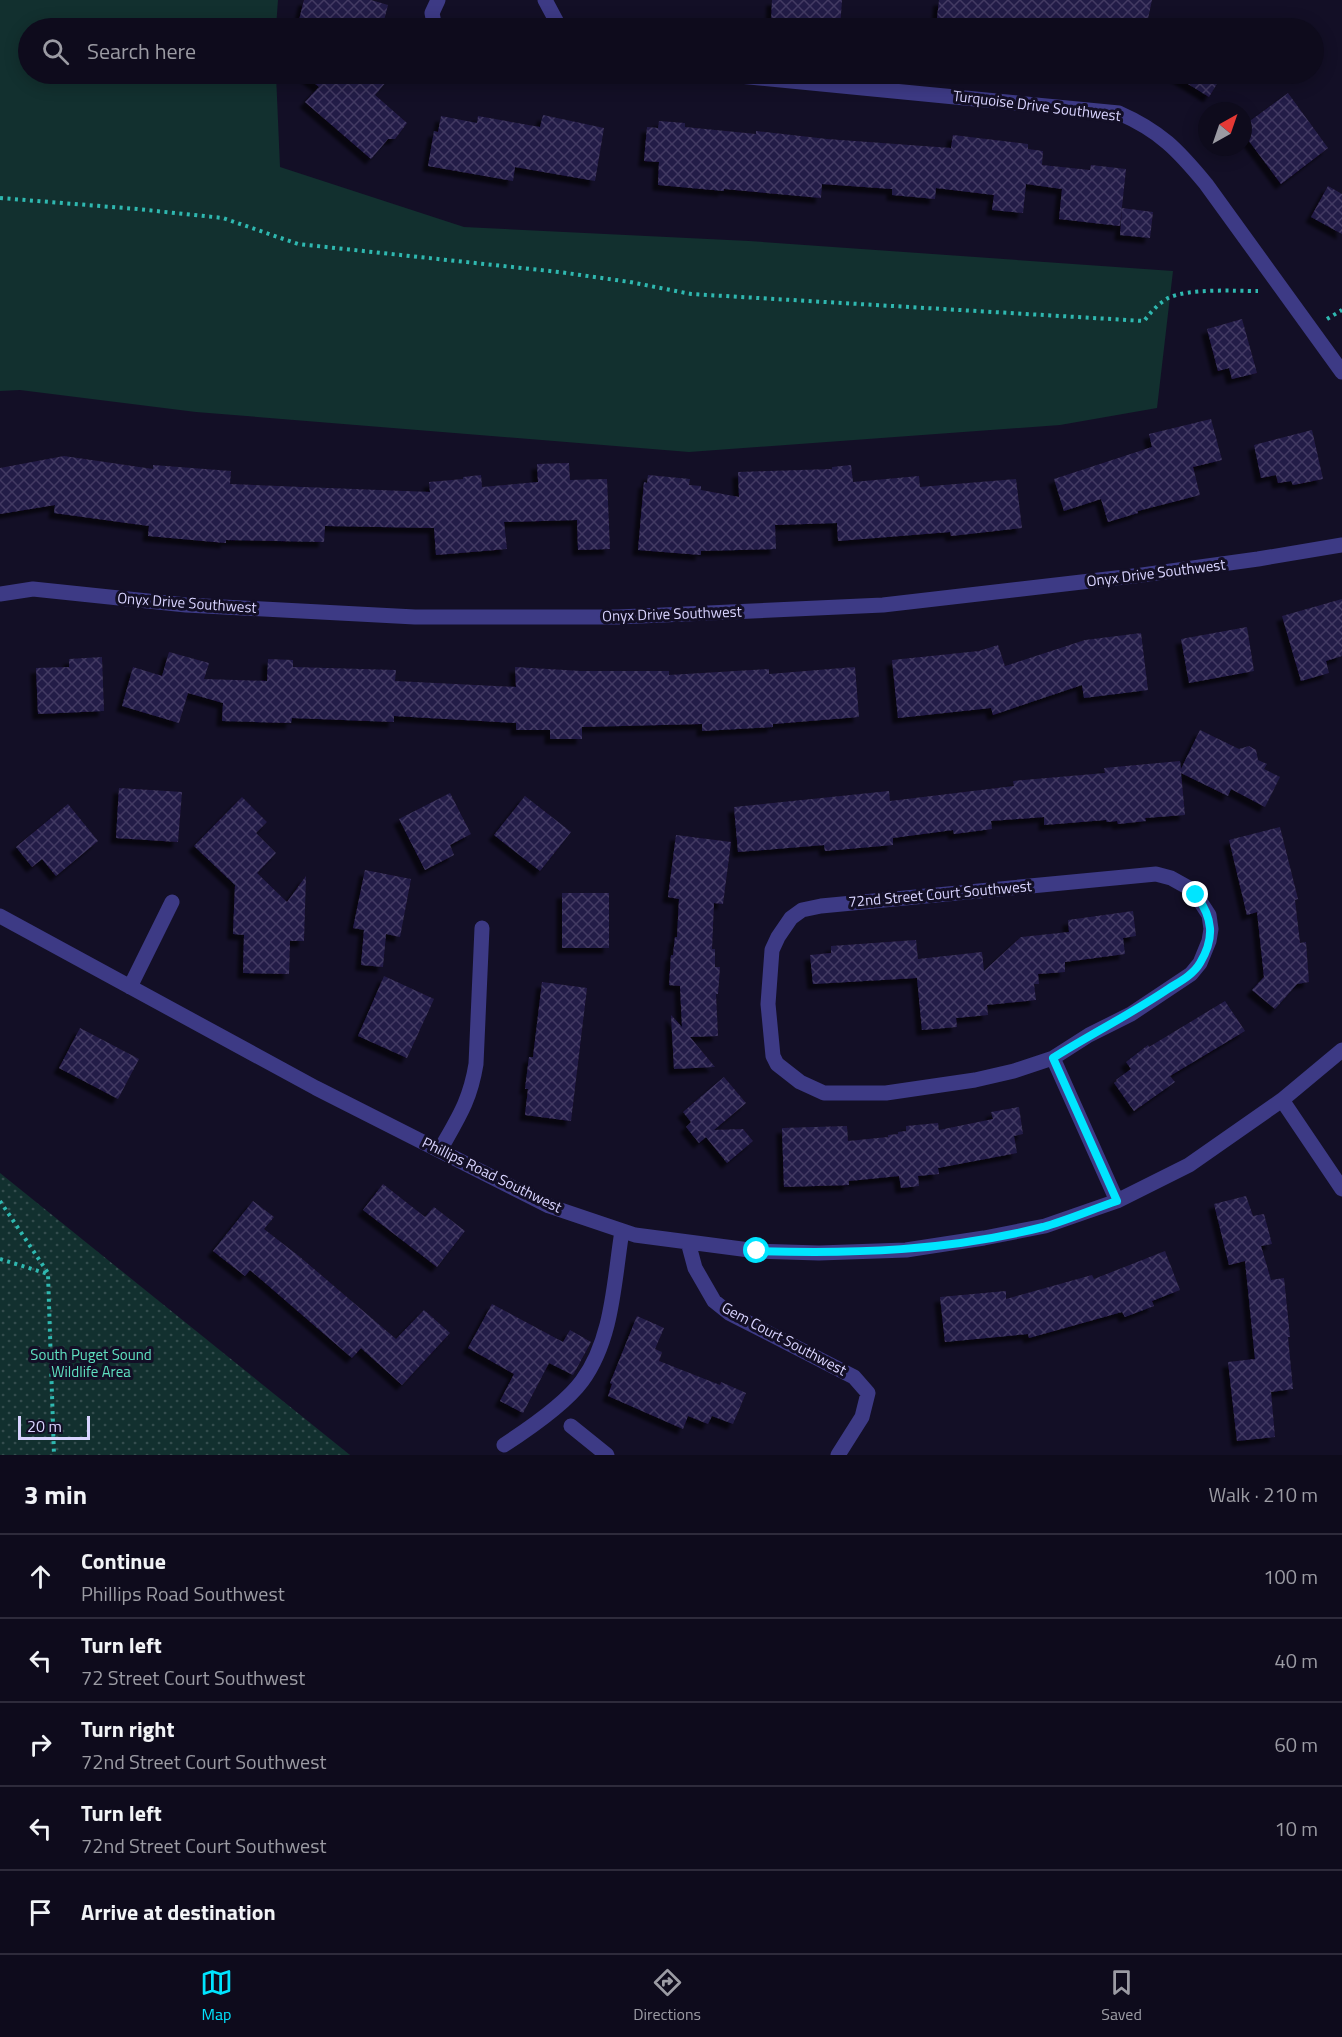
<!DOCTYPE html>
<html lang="en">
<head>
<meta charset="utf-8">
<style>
  body { margin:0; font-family:"Titillium Web",sans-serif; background:#1c1929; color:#f1f3f6 }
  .compass { position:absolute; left:1198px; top:102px; width:54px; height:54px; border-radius:50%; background:#0e0b1c; box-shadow:0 3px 15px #0003; rotate:40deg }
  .scale { position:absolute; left:18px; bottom:15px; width:72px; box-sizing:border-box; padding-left:6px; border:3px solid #d9d4ff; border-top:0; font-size:16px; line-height:21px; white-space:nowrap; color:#d9d4ff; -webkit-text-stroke:4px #130f26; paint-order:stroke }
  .stop { position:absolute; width:18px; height:18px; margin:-14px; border:4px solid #00e5ff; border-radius:50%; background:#fff }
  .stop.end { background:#00e5ff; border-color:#fff; box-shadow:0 2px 6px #0008 }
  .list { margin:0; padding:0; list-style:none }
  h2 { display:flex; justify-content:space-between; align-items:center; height:78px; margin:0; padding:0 24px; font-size:26px }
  h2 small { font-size:20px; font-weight:400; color:#9b9ba3 }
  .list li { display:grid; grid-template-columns:39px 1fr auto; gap:18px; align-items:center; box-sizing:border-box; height:84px; padding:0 24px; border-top:2px solid #2e2b3b }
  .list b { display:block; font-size:22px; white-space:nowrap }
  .list p { margin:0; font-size:20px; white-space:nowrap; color:#9b9ba3 }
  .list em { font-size:20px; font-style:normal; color:#9b9ba3 }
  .icon { flex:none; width:33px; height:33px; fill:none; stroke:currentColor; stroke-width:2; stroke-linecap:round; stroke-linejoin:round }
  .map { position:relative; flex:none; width:1342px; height:1455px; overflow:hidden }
  .search { position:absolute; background:#0e0b1c; box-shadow:0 3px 15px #0003; left:18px; right:18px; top:18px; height:66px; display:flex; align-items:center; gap:15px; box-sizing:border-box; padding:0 21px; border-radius:33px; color:#9b9ba3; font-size:22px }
  .sheet { height:498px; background:#0e0b1c }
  nav { display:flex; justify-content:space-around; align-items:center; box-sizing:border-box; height:84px; border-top:2px solid #2e2b3b; background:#0e0b1c; font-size:16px; color:#9b9ba3 }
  nav a { display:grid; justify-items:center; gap:3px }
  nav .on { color:#00e5ff }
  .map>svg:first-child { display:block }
  .grass { fill:#12302f }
  .park { fill:url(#park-dots) }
  .building { fill:url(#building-cross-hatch); filter:url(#shadow) }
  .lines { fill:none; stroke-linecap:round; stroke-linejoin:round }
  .path { stroke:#2fb8b0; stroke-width:4; stroke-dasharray:3 4.5; stroke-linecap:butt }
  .minor { stroke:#3d3a85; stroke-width:15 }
  .route { stroke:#00e5ff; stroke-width:8 }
  .labels { text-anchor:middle; stroke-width:6; stroke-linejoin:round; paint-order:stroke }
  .street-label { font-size:15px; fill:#d9d4ff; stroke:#130f26 }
  .park-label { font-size:15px; fill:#5fe0c0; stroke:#130f26 }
</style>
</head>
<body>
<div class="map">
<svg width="1342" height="1455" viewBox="0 0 1342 1455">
  <defs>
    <pattern id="park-dots" width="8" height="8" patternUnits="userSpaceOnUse" patternTransform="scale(1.5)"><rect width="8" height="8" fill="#12302f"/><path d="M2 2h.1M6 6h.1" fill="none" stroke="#344d4e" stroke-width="1.8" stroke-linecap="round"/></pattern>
    <pattern id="building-cross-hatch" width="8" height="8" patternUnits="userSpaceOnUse" patternTransform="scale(1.5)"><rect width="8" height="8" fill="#241b47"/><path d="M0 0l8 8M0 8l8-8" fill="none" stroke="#433b63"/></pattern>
    <filter id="shadow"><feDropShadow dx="-5.5" dy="5.5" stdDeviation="1.5" flood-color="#0009"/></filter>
  </defs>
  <rect width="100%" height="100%" fill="#130f26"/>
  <path class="grass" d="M0,0h278l-2,28h-248v46h248l4,93 184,60 285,14 424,30 -16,137 -97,17 -371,27 -493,-40 -176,-22 -20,1z"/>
  <path class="park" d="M0,1173l350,282h-350z"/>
  <path class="building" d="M304,0h67l17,5 -6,23h-85z
    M772,0h70l-2,28 -69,-4z
    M939,0h213l-6,28h-136v-3l-45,-3v6h-29z
    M303,74h31l11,9 8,-9h40l-18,21 32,28 -12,16h-7l-17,20 -66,-57 14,-15z
    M1172,74h51l-14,23z
    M1288,93l40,55 -47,36 -38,-51v-7z
    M543,115l61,13 -9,53 -80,-14 -2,14 -85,-15 6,-35 4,1 3,-16 36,7 1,-7 62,11z
    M659,121l26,2v4l71,7v-3l71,8 124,9 2,-13 75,9v5l15,2 -1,14 48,5 1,-5 35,4 -6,57 -61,-7 3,-30 -36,-5 -3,29 -31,-3 2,-15 -58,-7 -1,11 -43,-4v-6l-70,-5 -1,14 -97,-9v2l-66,-6 1,-23 -15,-1 3,-34 11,1z
    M1328,186l14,8v40l-31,-17z
    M1122,208l31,4 -3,26 -30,-3z
    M1242,319l15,54 -25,6 -3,-11 -11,3 -11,-42z
    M1211,419l11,41 -29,7 7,28 -62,16v2l-30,9 -7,-23 -37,12 -10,-32 98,-32 -3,-13z
    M1312,430l11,49 -30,6 -2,-4 -13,2 -2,-8 -15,3 -7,-33z
    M64,456l89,13v-4l78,6 -1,13 200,8 -1,-10 34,-3v-2l18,-2 1,12 56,-5 -1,-18 32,-1 1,17 37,-1 3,70 -32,1 -1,-30 -73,2 3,27 -71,6 -2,-27 -109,-2 -1,16 -98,-2v3l-78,-7 1,-10 -95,-13 1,-8 -55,9v-46z
    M851,465l2,17 66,-6 1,11 96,-8 6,49 -71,8 -1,-4 -112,9 -1,-18 -62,2 1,24 -75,2v4l-63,-5 6,-68 3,1 1,-8 42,4 -1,6 12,1v4l38,7 -1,-25 94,-3v-2z
    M1342,599v57l-16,5 3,12 -28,8 -19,-65z
    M1247,627l7,44 -65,12 -8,-44z
    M1141,633l7,57 -64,8 -2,-13 -89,30 -2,-7 -93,10 -6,-58 87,-9 19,-6 7,21 80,-26z
    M169,652l40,11 -5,16 63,2 1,-22 25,1v7l103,3 -1,11 121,6 -1,-20 66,4h88v4l100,-6v5l86,-7 4,50 -86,7v3l-71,4v-7l-120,3v12h-32v-9h-34v-7l-122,-7v6l-102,-4 -1,5 -69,-2 1,-18 -35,-10 -9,30 -57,-17 11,-39 29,9z
    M102,657l2,54 -66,3 -2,-46 33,-1v-8z
    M1200,730l39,19 10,-3 7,4 2,10 9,4 -3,5 16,8 -15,30 -34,-18 -3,7 -47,-23 4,42 -40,3 1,3 -28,3 -1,-3 -10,1 -1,-2 -62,5v-8l-53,4 1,8 -38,5 -1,-4 -60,8v7l-68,6 -1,-6 -86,7 -4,-45 155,-16 1,10 124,-15 -1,-5 92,-8 -1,-5 76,-7 1,8z
    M119,788l63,4 -4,50 -62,-4z
    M450,793l21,41 -21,11 4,10 -29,15 -26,-51z
    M525,796l46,36 -31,39 -46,-36z
    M242,797l25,25 -11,11 20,20 -19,20 30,29 19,-26 -2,65h-14l-1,33 -46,-1 1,-38 -11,-1 2,-49 -41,-39z
    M68,804l30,37 -42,35 -14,-17 -10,8 -16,-20z
    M1280,827l18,72 -3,1 5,43 6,-1 3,40 -12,2 -22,25 -23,-19 12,-13 -7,-65 -10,3 -18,-75z
    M676,835l55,7 -8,62 -9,-1 -2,46h3v18h5l-2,27h-2l2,42 -28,1 25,30 -41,2 -3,-54 11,12 -2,-41 -11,-1 2,-30h2l2,-18h2l2,-38 -11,-2z
    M365,870l46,9 -11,58 -14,-3 -3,33 -22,-2 3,-35 -11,-2z
    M562,893h47v55h-47z
    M1133,911l3,25 -13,2 2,16 -60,8v10l-27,2 1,10h-5l2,16 -49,5 1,10 -32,3 1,9 -35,3 -5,-52 -104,6 -3,-29 21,-2v-7l85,-6 2,19 64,-7 2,19 37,-34 48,-5 -1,-12z
    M384,976l50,23 -27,59 -49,-22z
    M542,982l45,6 -16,133 -46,-6 3,-26h-3l4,-32h4z
    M1225,1001l20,30 -75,45 5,6 -41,29 -20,-28 3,-2 -1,-1 15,-11 -5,-7 22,-17 1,2z
    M80,1028l59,31 -21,40 -59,-31z
    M724,1077l22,26 -32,27 29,-1 10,12 -26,22 -21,-26 -7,6 -13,-16 5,-5 -8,-10z
    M1019,1107l4,27 -9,2 3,17 -79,15 1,6 -21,2 1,10 -18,2 -2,-12 -50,5v4l-65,2 -2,-59 65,-2 1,15 40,-4v-2l10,-1v-2l8,-1v-5l32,-3 1,7 54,-11 -2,-7z
    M383,1184l42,33 9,-10 31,24 -28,36 -74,-57z
    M1246,1196l7,20 11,-2 8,30 -11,2 10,34 13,-2 6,59h-2l5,52 -22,3 4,45 -38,4 -9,-79 27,-3 -10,-98 -16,4 -15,-61z
    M253,1201l21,16 -10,12 36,28 96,82 28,-29 26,23 -48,52 -41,-37 -9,10 -102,-88 -5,6 -32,-25z
    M1165,1251l15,39 -28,11 2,5 -29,11 -3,-5 -93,26 -1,-4 -83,8 -5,-45 66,-6v8l86,-24 2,4z
    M492,1304l71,38 7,-12 21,12 -18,33 -24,-12 -26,50 -23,-12 14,-27 -46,-26z
    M637,1316l27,12 -9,21 7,3 -3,9 61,24 1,-3 25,11 -13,31 -21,-8 -4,8 -20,-8 -5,13 -75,-33 4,-12 -2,-1z"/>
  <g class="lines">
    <path class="path" d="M0,198l137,11 86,9 75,26 261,28 71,10 61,12 453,27c7,-9 14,-17 24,-23 21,-10 67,-7 90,-7
      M1327,319l15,-9
      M0,1201l48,72
      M0,1259l48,15 6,181"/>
    <path class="minor" d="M545,0l15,28
      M435,28l-3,-15 6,-13
      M719,74l400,39c41,18 59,37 87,71l136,188
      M0,594l33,-5 153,16 229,12h203l265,-12 259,-30 116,-16 84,-14
      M1156,874l15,4 18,10 7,7 13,20 2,14 -2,12 -9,22 -9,11 -60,40 -42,21 -36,23 -39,13 -39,9 -89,13h-62l-24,-11 -23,-18 -4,-8 -5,-52 4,-54 6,-13 13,-19 11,-8 19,-4z
      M0,916l316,172 233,118 86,29 122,16 62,2 87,-3 78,-12 61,-12 72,-25 72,-36 93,-65 60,-50
      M130,987l42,-85
      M1053,1058l64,143
      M1282,1100l60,89
      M440,1150c18,-32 30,-49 36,-86l6,-136
      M688,1242l7,26 19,33 15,12 125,64 14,16 -6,24 -24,38
      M571,1426l36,29
      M504,1445c23,-15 62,-42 78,-64 31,-42 32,-101 40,-150"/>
  </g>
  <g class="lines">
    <path class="route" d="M757,1251c98,3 191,0 286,-24 25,-7 50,-18 74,-26l-64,-143c38,-24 78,-44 115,-69 11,-7 25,-14 32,-26 15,-25 13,-45 -4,-68"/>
  </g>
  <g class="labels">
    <g class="street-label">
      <text transform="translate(1037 106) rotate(7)" y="5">Turquoise Drive Southwest</text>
      <text transform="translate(1156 573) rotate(-7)" y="5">Onyx Drive Southwest</text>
      <text transform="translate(187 603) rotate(4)" y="5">Onyx Drive Southwest</text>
      <text transform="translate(672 614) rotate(-2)" y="5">Onyx Drive Southwest</text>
      <text transform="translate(940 894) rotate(-5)" y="5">72nd Street Court Southwest</text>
      <text transform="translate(492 1175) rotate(26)" y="5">Phillips Road Southwest</text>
      <text transform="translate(784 1339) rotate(28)" y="5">Gem Court Southwest</text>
    </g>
    <g class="park-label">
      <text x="91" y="1360">South Puget Sound<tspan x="91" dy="17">Wildlife Area</tspan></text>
    </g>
  </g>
</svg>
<svg class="compass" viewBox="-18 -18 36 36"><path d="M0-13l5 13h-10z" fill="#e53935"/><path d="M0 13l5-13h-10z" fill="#9b9ba3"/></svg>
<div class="scale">20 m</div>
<div class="stop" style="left:757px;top:1251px"></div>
<div class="stop end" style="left:1196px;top:895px"></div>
<div class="search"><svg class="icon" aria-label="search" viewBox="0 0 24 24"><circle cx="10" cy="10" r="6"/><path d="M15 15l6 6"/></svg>Search here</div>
</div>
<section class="sheet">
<h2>3 min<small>Walk · 210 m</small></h2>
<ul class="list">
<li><svg class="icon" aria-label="ahead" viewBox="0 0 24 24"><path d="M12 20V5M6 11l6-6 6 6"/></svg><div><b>Continue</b><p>Phillips Road Southwest</p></div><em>100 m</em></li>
<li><svg class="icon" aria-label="left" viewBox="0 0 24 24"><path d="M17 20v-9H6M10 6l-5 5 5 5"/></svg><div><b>Turn left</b><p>72 Street Court Southwest</p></div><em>40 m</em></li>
<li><svg class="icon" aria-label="right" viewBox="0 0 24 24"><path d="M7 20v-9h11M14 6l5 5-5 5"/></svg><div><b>Turn right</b><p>72nd Street Court Southwest</p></div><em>60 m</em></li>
<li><svg class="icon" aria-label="left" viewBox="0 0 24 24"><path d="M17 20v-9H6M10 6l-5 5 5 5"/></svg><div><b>Turn left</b><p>72nd Street Court Southwest</p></div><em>10 m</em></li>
<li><svg class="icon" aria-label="arrive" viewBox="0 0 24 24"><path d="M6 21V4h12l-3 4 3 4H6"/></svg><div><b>Arrive at destination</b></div></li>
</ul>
</section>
<nav>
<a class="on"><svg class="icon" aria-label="map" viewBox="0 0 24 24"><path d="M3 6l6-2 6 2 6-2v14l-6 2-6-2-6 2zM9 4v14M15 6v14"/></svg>Map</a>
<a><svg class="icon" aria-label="directions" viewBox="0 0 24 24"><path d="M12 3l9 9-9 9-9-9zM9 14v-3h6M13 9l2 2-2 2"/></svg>Directions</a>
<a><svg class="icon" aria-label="saved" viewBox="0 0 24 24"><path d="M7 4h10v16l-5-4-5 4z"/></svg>Saved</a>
</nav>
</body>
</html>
